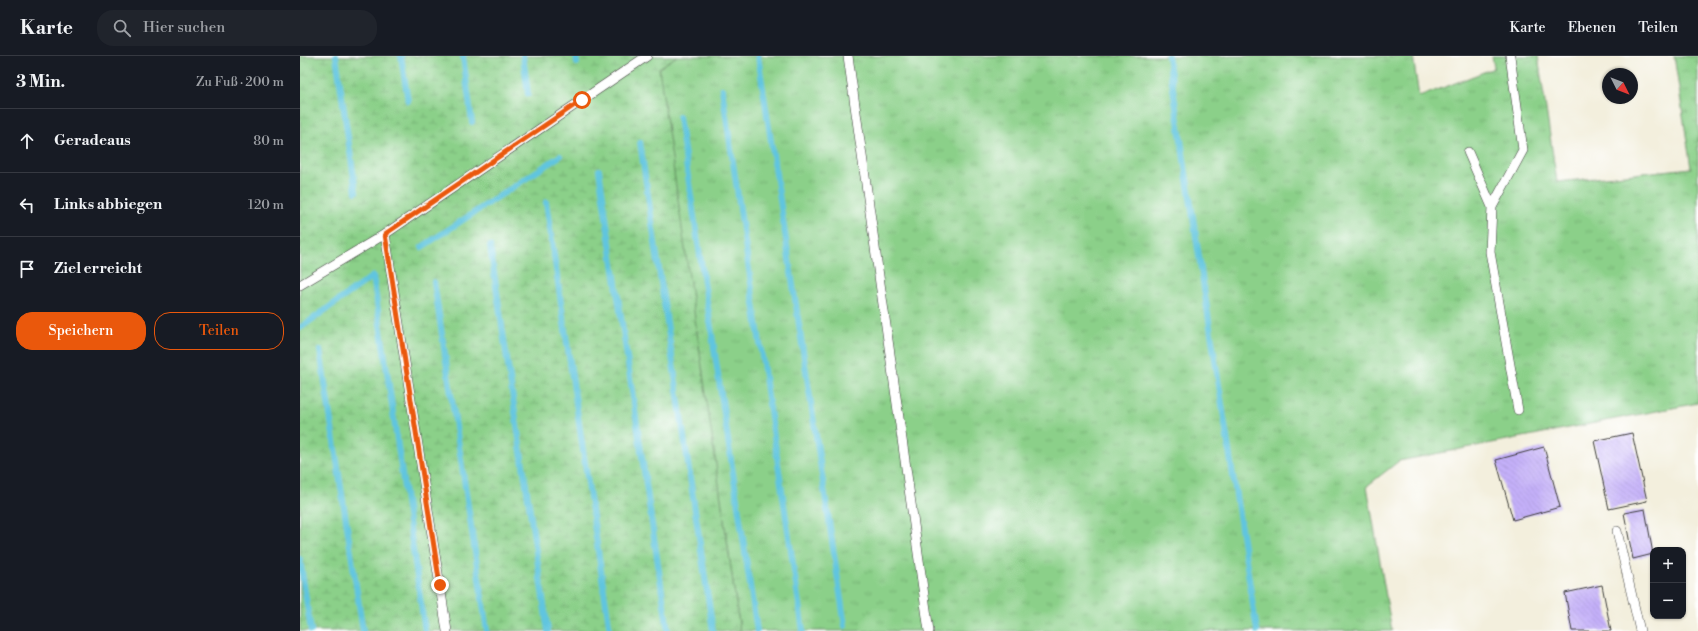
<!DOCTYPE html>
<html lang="de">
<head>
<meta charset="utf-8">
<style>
  body { margin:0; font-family:"Libre Bodoni",serif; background:#20242c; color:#f1f3f6 }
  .controls { position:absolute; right:12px; bottom:12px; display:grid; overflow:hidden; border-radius:8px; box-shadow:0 1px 3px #0004 }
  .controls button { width:36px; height:36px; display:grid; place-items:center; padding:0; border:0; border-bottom:1px solid #363941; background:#171b24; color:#f1f3f6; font:20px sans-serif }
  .compass { position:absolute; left:1302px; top:12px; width:36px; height:36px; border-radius:50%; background:#171b24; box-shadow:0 1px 3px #0004; rotate:132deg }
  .stop { position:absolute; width:12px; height:12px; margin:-9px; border:3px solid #ea580c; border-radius:50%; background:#fff }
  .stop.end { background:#ea580c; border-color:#fff; box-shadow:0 1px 4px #0008 }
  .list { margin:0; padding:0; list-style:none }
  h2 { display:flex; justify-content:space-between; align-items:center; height:52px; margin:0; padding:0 16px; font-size:17px }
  h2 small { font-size:13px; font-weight:400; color:#9ea1a6 }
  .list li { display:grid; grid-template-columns:26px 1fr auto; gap:12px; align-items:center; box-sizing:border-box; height:64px; padding:0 16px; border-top:1px solid #363941 }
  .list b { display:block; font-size:15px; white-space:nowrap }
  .list em { font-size:13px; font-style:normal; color:#9ea1a6 }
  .actions { display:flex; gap:8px; padding:12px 16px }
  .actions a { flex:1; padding:9px 0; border:1px solid #ea580c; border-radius:16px; text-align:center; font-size:14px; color:#ea580c }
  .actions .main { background:#ea580c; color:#fff }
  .icon { flex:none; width:22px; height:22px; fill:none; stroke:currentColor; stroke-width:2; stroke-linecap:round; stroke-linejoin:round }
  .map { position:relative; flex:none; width:1398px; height:575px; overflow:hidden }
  header { display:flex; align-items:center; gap:24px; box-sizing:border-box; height:56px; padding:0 20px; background:#171b24; border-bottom:1px solid #363941 }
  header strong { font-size:19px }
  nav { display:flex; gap:22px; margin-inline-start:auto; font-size:14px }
  .search { width:280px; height:36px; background:#20242c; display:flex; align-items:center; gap:10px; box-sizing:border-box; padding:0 14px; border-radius:16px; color:#9ea1a6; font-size:15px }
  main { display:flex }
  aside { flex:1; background:#171b24 }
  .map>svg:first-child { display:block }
  .grass { fill:url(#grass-tufts); stroke:#547652 }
  .wetland { fill:url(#wetland-marsh); stroke:#547652 }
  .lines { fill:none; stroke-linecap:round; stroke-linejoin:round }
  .stream { stroke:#61c5df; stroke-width:6 }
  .building { fill:url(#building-back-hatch) }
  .lane-casing { stroke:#3c3c39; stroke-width:10 }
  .lane { stroke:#fff; stroke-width:9 }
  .route { stroke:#ea580c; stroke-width:5 }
</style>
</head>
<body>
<header>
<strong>Karte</strong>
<div class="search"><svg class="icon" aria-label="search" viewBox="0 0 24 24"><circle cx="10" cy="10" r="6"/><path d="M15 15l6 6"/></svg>Hier suchen</div>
<nav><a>Karte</a><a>Ebenen</a><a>Teilen</a></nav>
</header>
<main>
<aside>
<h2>3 Min.<small>Zu Fuß · 200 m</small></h2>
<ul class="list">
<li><svg class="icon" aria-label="ahead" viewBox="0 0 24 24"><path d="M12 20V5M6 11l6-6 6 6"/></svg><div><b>Geradeaus</b></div><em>80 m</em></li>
<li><svg class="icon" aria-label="left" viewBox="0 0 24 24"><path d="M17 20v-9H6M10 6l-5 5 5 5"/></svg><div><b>Links abbiegen</b></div><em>120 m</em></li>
<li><svg class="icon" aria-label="arrive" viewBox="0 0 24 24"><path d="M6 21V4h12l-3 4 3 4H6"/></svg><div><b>Ziel erreicht</b></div></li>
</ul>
<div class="actions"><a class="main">Speichern</a><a>Teilen</a></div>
</aside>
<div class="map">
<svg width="1398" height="575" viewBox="0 0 1398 575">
  <defs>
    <pattern id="grass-tufts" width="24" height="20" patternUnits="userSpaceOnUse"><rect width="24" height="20" fill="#8bd089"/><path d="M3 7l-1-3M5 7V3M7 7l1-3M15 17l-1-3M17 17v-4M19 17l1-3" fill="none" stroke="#77b276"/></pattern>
    <pattern id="wetland-marsh" width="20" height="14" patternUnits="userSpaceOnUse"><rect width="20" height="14" fill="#8bd089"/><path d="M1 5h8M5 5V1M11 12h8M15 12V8" fill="none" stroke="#77b276"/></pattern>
    <pattern id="building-back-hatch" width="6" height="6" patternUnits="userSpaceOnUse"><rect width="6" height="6" fill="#c4b0f9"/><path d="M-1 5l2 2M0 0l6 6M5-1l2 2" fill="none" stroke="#a897d5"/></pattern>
  </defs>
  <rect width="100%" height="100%" fill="#fff"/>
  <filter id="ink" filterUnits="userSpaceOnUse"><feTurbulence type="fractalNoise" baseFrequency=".025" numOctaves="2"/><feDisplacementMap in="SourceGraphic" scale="8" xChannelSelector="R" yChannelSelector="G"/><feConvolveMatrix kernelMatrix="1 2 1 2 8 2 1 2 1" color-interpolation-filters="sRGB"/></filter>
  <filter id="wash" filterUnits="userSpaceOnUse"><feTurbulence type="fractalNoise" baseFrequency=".012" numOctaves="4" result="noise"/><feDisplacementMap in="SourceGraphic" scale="16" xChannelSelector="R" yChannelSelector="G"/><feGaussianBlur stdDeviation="0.9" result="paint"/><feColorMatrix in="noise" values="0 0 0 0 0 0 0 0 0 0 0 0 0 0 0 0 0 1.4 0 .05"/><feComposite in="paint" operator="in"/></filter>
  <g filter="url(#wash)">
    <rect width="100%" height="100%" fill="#f3efdd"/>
    <path class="grass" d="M377,0h736l6,41 75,-29 -2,-12h46l19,126 134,-14 -17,-112h24v347l-299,58 -32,25 25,145h-652l-82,-563z"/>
    <path class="wetland" d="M0,0h377l-18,12 81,563h-440z"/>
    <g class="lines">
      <path class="stream" d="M36,0l20,136
        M101,0l7,45
        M163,0l9,66
        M223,0l5,38
        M276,0l1,7
        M458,0l87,570
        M868,0l89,575
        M422,33l81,542
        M379,61l78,514
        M340,86l73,489
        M299,114l69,461
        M246,146l64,429
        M190,190l58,385
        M122,191l138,-91
        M134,226l53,349
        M0,272l73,-52 52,355
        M20,294l43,281
        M0,503l11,72"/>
    </g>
    <g id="blocks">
      <path class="building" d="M1332,377l15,68 -38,8 -15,-68z
        M1244,391l16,60 -47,13 -17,-60z
        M1345,453l8,45 -20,5 -9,-46z
        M1302,529l9,46h-39l-7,-38z"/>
    </g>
  </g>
  <g filter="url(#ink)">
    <use href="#blocks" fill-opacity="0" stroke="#3c3c39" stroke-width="1"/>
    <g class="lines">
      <g class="lane-casing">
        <path id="lane" d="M548,0l81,575
          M1210,0l13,94 -31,57 -2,45 28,158
          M1168,96l24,55
          M85,178l62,397
          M0,229l85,-51 262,-178
          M1317,475l23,100"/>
      </g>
      <use href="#lane" class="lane"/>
    </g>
  </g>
  <g class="lines" filter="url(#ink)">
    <path class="route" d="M140,529l-55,-351 197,-134"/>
  </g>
</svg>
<div class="controls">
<button>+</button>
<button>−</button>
</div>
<svg class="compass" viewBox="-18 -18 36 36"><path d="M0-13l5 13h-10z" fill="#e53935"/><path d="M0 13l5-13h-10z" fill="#9ea1a6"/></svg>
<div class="stop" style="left:282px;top:44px"></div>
<div class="stop end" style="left:140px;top:529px"></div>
</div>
</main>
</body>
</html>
